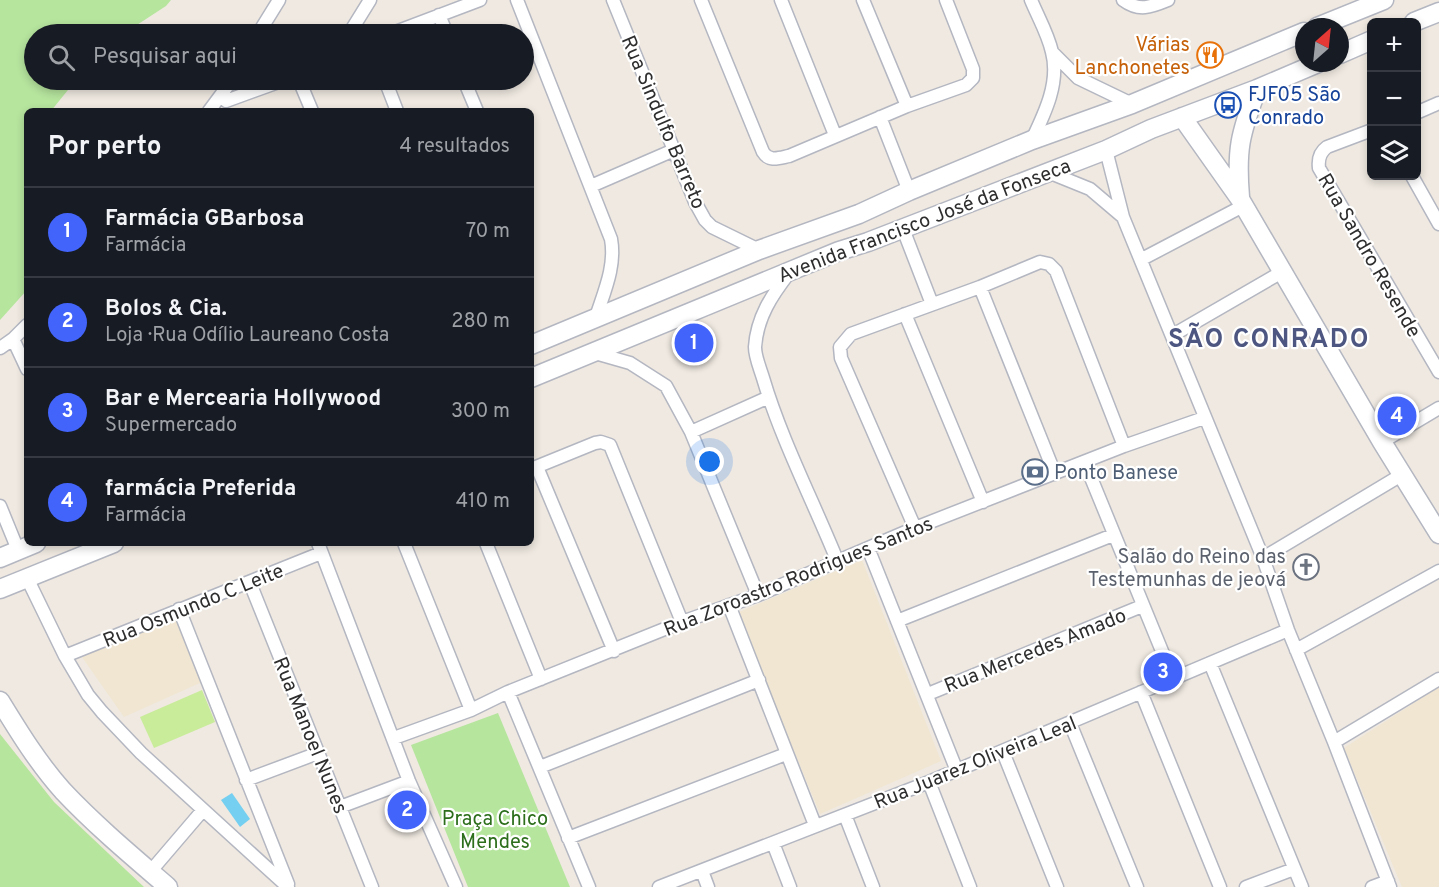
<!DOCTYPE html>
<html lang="pt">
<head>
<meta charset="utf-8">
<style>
  body { margin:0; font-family:Overpass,sans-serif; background:#242831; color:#f1f3f6 }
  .controls { position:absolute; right:18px; top:18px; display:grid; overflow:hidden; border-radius:9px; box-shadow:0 3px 9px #0003 }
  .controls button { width:54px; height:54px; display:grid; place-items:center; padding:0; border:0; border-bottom:2px solid #363941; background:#171b24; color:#f1f3f6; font:30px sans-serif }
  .compass { position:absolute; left:1295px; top:18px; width:54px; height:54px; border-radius:50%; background:#171b24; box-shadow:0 3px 9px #0003; rotate:27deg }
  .you { position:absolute; left:710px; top:462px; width:21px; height:21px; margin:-15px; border:4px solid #fff; border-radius:50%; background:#1a73e8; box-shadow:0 0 0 9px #1a73e833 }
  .badge { display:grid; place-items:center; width:39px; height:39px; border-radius:50%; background:#4264fb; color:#fff; font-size:20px; font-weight:700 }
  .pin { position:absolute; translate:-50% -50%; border:3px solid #fff; box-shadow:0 2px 6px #0006 }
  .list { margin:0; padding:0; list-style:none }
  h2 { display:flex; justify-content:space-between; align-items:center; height:78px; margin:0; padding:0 24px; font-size:26px }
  h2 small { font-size:20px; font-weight:400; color:#9ea1a6 }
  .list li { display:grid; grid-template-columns:39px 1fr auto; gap:18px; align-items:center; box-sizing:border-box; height:90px; padding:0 24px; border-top:2px solid #363941 }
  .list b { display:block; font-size:22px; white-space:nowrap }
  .list p { margin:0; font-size:20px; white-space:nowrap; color:#9ea1a6 }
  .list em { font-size:20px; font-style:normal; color:#9ea1a6 }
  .icon { flex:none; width:33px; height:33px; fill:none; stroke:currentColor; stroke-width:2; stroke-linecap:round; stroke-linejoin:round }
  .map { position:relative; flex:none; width:1439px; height:887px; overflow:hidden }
  .search { position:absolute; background:#171b24; box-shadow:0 3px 9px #0003; left:24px; top:24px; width:510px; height:66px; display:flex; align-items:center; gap:15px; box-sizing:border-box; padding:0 21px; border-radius:33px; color:#9ea1a6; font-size:22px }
  .panel { position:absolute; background:#171b24; box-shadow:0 3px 9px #0003; left:24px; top:108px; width:510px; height:438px; border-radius:9px }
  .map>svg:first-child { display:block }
  .education { fill:#f0e6d1 }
  .green { fill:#b6e59e }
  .pitch { fill:#c9ec9a }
  .water { fill:#75cff0 }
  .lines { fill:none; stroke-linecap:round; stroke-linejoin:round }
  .street-casing { stroke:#b4b7c1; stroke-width:15 }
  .secondary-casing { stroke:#b4b7c1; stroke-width:21 }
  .street { stroke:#fff; stroke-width:12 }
  .secondary { stroke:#fff; stroke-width:18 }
  .labels { text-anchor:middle; stroke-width:4.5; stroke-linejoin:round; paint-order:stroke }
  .food-label { font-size:20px; fill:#c56008; stroke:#fff; text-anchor:end }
  .transit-label { font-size:20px; fill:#164399; stroke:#fff; text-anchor:start }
  .street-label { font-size:20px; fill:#2e2e2e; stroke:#fff }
  .service-label { font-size:20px; fill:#4e5e75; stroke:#fff; text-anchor:start }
  .worship-label { font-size:20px; fill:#5b616d; stroke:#fff; text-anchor:end }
  .park-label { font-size:20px; fill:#2c6e1b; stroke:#fff }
  .district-label { font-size:26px; font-weight:bold; letter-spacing:1.5px; fill:#4d5680; stroke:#fff }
</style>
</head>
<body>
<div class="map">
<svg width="1439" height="887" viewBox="0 0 1439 887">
  <rect width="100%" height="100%" fill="#efe9e1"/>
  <path class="education" d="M862,560l79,201 -121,53 -83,-201z
    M176,614l26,68 -78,35 -42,-60z
    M1439,687v200h-37l-58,-139z"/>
  <path class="green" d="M0,0h171l-5,6 -43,28h-89v46h42l-25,31h-24v53l-3,7 3,9v110l-27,30z
    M498,713l72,174h-102l-57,-142z
    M0,734l54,68 90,85h-144z"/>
  <path class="pitch" d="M202,690l13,32 -61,26 -14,-31z"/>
  <path class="water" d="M232,793l18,26 -10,8 -19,-27z"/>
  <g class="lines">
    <g class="street-casing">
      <path id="street" d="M517,0l94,239c5,27 -7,53 -15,78
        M613,0l82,202 10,18 7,7 47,23
        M701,0l62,152c6,10 16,6 26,4l118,-50 59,-21 7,-7v-9l-27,-69
        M781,0l54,135
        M863,0l44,106
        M1031,0c7,17 17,34 21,52 8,30 -7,61 -20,88
        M1123,0c16,12 28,7 45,0
        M439,15l8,19
        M258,34l21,-34
        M349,34l21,-34
        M390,34l90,-34
        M1052,52l26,26 54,26
        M299,80l13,31
        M385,80l12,31
        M464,80l13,31
        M226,101l58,-21
        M209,111l23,-31
        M1416,113l23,-10
        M880,117l29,74
        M1372,130l-45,17c-7,5 -9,13 -8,21l120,204
        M1106,150l17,67
        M1048,172l42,17 33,28 140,341 25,72 46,112 56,145
        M1412,176l27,48
        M591,186l83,-36
        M903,229l29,75
        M1142,259l101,-53
        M789,273c-17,22 -32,44 -34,74 0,10 5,21 8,31 18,61 50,123 74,182
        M980,287l75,187
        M905,314l78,188
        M1173,335l109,-63
        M13,339l14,30
        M0,348l13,-9 14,-14
        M595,353l35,10 36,23 25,46 67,163
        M691,432l78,-35
        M1382,442l57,-34
        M1085,463l88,215
        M537,467l77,184
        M531,469l64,-26 6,-1 9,3 72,177
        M0,506l18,44
        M915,528l-74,-170 -1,-11 11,-13 129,-47 60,-25 9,2 7,7 68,175
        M318,543l91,238 47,106
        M404,543l67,167
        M486,543l55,136
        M868,548l89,223
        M1263,558l140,-84
        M27,578l38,78 23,39 14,17 39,41 147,134
        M250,583l122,304
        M729,605l86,220
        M179,609l109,275
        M897,621l216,-86
        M1296,650l143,-79
        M65,656l256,-103
        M1210,663l92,224
        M508,692l81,195
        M1141,692l79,195
        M928,694l214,-88
        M1070,723l67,164
        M394,738l77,-28 37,-18 174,-70 76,-27 157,-67 209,-82 80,-28
        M1334,742l105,-63
        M1003,752l54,135
        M540,767l219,-87
        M246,780l72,-27
        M929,782l41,105
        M340,807l69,-26
        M845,815l28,72
        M568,838l218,-84
        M773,843l17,44
        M702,871l6,16
        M150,872l53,-62
        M659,887l270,-105 359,-152
        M1246,887l48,-18
        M1372,887l16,-6"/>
    </g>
    <g class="secondary-casing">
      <path id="secondary" d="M1414,22l25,-10
        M1317,27l67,-27
        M1340,54l32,-14
        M1182,117l58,82 142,243 57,92
        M1240,197c-4,-47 0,-63 17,-108
        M531,345l228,-95 100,-36 50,-23 123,-51 100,-36 172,-72
        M531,378l308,-127 29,-9 238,-92 45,-21 106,-40 61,-26
        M0,558l36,-15
        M0,589l114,-46
        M0,701c19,31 38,62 63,90 32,34 69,65 105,96"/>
    </g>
    <use href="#street" class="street"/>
    <use href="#secondary" class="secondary"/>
  </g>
  <defs>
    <g id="restaurant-ring" transform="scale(1.35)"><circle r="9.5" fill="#fff" stroke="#e8710a" stroke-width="1.5"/><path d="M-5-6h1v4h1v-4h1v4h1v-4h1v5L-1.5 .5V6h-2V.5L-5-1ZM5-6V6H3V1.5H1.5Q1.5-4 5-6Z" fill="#e8710a"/></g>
    <g id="bus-ring" transform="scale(1.35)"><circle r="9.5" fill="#fff" stroke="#1a4fb4" stroke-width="1.5"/><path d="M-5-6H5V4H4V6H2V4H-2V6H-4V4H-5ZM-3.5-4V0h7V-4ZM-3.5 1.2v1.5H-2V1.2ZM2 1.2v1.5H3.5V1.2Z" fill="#1a4fb4"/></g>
    <g id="bank-ring" transform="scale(1.35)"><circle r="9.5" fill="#fff" stroke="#5c6f8a" stroke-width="1.5"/><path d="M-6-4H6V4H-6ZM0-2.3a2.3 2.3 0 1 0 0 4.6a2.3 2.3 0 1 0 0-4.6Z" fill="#5c6f8a"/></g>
    <g id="church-ring" transform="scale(1.35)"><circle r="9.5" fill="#fff" stroke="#6b7280" stroke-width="1.5"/><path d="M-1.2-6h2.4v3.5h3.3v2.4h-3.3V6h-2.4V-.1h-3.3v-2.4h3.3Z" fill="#6b7280"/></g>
  </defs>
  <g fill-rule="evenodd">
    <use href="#restaurant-ring" x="1210" y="55"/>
    <use href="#bus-ring" x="1228" y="105"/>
    <use href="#bank-ring" x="1035" y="472"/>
    <use href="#church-ring" x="1306" y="567"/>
  </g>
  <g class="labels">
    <g class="food-label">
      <text x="1190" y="51">Várias<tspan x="1190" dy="23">Lanchonetes</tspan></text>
    </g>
    <g class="transit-label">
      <text x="1248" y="101">FJF05 São<tspan x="1248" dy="23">Conrado</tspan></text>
    </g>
    <g class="street-label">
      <text transform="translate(664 122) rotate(67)" y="7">Rua Sindulfo Barreto</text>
      <text transform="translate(924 220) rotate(-21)" y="7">Avenida Francisco José da Fonseca</text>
      <text transform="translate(1370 255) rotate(60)" y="7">Rua Sandro Resende</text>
      <text transform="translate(798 576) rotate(-22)" y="7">Rua Zoroastro Rodrigues Santos</text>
      <text transform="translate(193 605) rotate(-22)" y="7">Rua Osmundo C Leite</text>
      <text transform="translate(1035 650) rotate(-22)" y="7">Rua Mercedes Amado</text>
      <text transform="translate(311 735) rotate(68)" y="7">Rua Manoel Nunes</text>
      <text transform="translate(975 762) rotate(-22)" y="7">Rua Juarez Oliveira Leal</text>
    </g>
    <g class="service-label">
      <text x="1054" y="479">Ponto Banese</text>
    </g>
    <g class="worship-label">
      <text x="1286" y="563">Salão do Reino das<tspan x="1286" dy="23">Testemunhas de jeová</tspan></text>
    </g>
    <g class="park-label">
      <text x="495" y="825">Praça Chico<tspan x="495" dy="23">Mendes</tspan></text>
    </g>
    <g class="district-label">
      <text x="1269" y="347">SÃO CONRADO</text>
    </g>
  </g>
</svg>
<div class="controls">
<button>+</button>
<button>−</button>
<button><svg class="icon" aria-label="layers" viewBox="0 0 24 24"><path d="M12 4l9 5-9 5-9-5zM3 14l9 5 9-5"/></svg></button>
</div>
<svg class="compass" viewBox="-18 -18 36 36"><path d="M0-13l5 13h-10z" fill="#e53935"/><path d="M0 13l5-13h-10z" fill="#9ea1a6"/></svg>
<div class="you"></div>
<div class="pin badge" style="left:694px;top:343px">1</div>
<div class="pin badge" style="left:407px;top:810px">2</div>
<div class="pin badge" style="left:1163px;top:672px">3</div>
<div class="pin badge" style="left:1397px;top:416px">4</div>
<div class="search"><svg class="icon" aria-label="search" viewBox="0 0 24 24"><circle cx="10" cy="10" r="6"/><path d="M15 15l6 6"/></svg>Pesquisar aqui</div>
<section class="panel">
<h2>Por perto<small>4 resultados</small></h2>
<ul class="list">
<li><span class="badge">1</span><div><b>Farmácia GBarbosa</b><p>Farmácia</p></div><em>70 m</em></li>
<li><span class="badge">2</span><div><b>Bolos &amp; Cia.</b><p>Loja · Rua Odílio Laureano Costa</p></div><em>280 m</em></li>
<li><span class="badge">3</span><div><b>Bar e Mercearia Hollywood</b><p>Supermercado</p></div><em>300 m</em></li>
<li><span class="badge">4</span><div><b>farmácia Preferida</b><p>Farmácia</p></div><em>410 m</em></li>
</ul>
</section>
</div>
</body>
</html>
